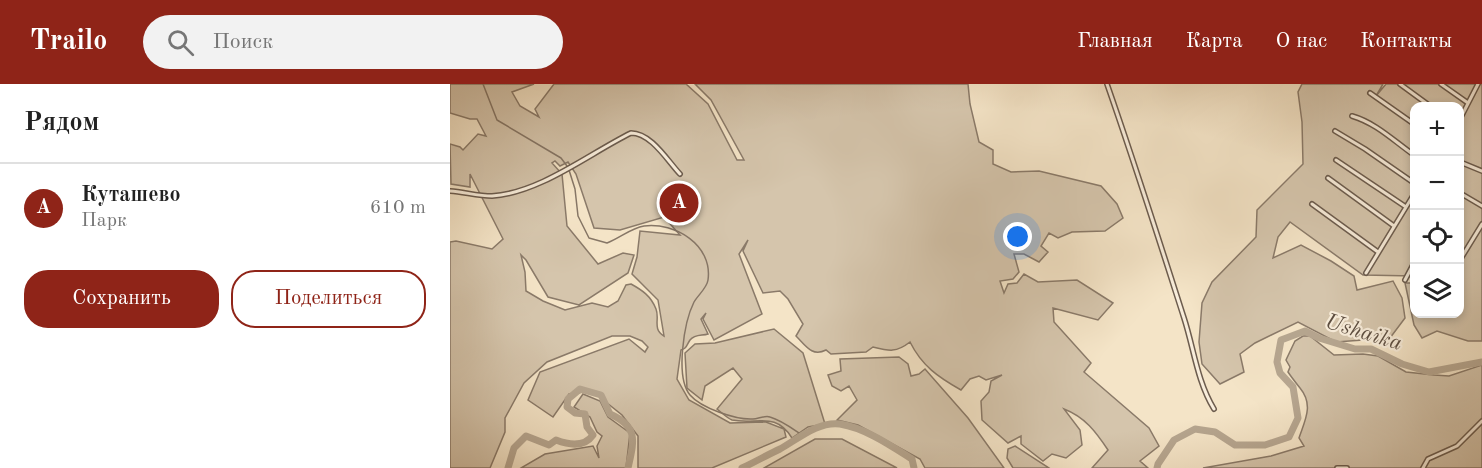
<!DOCTYPE html>
<html lang="ru">
<head>
<meta charset="utf-8">
<style>
  body { margin:0; font-family:"Old Standard TT",serif; background:#f2f2f2; color:#222 }
  .controls { position:absolute; right:18px; top:18px; display:grid; overflow:hidden; border-radius:12px; box-shadow:0 3px 9px #0003 }
  .controls button { width:54px; height:54px; display:grid; place-items:center; padding:0; border:0; border-bottom:2px solid #e0e0e0; background:#fff; color:#222; font:30px sans-serif }
  .you { position:absolute; left:568px; top:153px; width:21px; height:21px; margin:-15px; border:4px solid #fff; border-radius:50%; background:#1a73e8; box-shadow:0 0 0 9px #1a73e833 }
  .badge { display:grid; place-items:center; width:39px; height:39px; border-radius:50%; background:#8f2418; color:#fff; font-size:20px; font-weight:700 }
  .pin { position:absolute; translate:-50% -50%; border:3px solid #fff; box-shadow:0 2px 6px #0006 }
  .list { margin:0; padding:0; list-style:none }
  h2 { display:flex; justify-content:space-between; align-items:center; height:78px; margin:0; padding:0 24px; font-size:26px }
  h2 small { font-size:20px; font-weight:400; color:#767676 }
  .list li { display:grid; grid-template-columns:39px 1fr auto; gap:18px; align-items:center; box-sizing:border-box; height:90px; padding:0 24px; border-top:2px solid #e0e0e0 }
  .list b { display:block; font-size:22px; white-space:nowrap }
  .list p { margin:0; font-size:20px; white-space:nowrap; color:#767676 }
  .list em { font-size:20px; font-style:normal; color:#767676 }
  .actions { display:flex; gap:12px; padding:18px 24px }
  .actions a { flex:1; padding:14px 0; border:2px solid #8f2418; border-radius:24px; text-align:center; font-size:21px; color:#8f2418 }
  .actions .main { background:#8f2418; color:#fff }
  .icon { flex:none; width:33px; height:33px; fill:none; stroke:currentColor; stroke-width:2; stroke-linecap:round; stroke-linejoin:round }
  .map { position:relative; flex:none; width:1032px; height:384px; overflow:hidden }
  header { display:flex; align-items:center; gap:36px; box-sizing:border-box; height:84px; padding:0 30px; background:#8f2418; color:#fff }
  header strong { font-size:28px }
  nav { display:flex; gap:33px; margin-inline-start:auto; font-size:21px }
  .search { width:420px; height:54px; background:#f2f2f2; display:flex; align-items:center; gap:15px; box-sizing:border-box; padding:0 21px; border-radius:33px; color:#767676; font-size:22px }
  main { display:flex }
  aside { flex:1; background:#fff }
  .map>svg:first-child { display:block }
  .green { fill:#d5c5ac; stroke:#8a7a69; stroke-width:1.5; fill-rule:evenodd }
  .lines { fill:none; stroke-linecap:round; stroke-linejoin:round }
  .stream { stroke:#867666; stroke-width:1.5 }
  .river { stroke:#b6a690; stroke-width:7 }
  .minor-casing { stroke:#6c5c4e; stroke-width:6 }
  .minor { stroke:#f8eddb; stroke-width:3 }
  .labels { text-anchor:middle; stroke-width:4.5; stroke-linejoin:round; paint-order:stroke }
  .water-label { font-size:22px; font-style:italic; fill:#5c4d40; stroke:#f8eddb }
</style>
</head>
<body>
<header>
<strong>Trailo</strong>
<div class="search"><svg class="icon" aria-label="search" viewBox="0 0 24 24"><circle cx="10" cy="10" r="6"/><path d="M15 15l6 6"/></svg>Поиск</div>
<nav><a>Главная</a><a>Карта</a><a>О нас</a><a>Контакты</a></nav>
</header>
<main>
<aside>
<h2>Рядом<small></small></h2>
<ul class="list">
<li><span class="badge">A</span><div><b>Куташево</b><p>Парк</p></div><em>610 m</em></li>
</ul>
<div class="actions"><a class="main">Сохранить</a><a>Поделиться</a></div>
</aside>
<div class="map">
<svg width="1032" height="384" viewBox="0 0 1032 384">
  <rect width="100%" height="100%" fill="#f4e4c7"/>
  <filter id="stains"><feTurbulence type="fractalNoise" baseFrequency=".00333" numOctaves="4"/><feColorMatrix values="0 0 0 0 .2 0 0 0 0 .09 0 0 0 0 .02 0 0 0 .5 -.17"/></filter>
  <radialGradient id="worn" r=".72"><stop offset=".6" stop-color="#630" stop-opacity="0"/><stop offset="1" stop-color="#630" stop-opacity=".3"/></radialGradient>
  <path class="green" d="M0,0h84l-22,8 8,14 19,11 -4,-8 19,-25h132l22,20 29,56h7l-33,-60 -16,-16h273l2,20 9,38 14,8v14l18,8 28,-1 62,15 16,18 6,14 -18,13 -33,1 -14,6 -9,-5 -8,13 7,6 -9,10 -15,-8h-10l5,18 -6,7 -13,2 4,12 4,-9 9,-1 7,-9 14,8 39,-2 36,23 -15,17 -45,-12 1,14 37,41 -7,9 65,56 10,18 -19,15 8,7h-56l16,-18c-12,-18 -23,-33 -44,-41l16,21 2,15 -16,13 -14,-4 -9,7 -22,-17v-8l-13,7 -26,-23 -1,-19 8,-9 2,-11 11,-6 -16,5 -7,-4 -9,3 -9,11c-23,-13 -39,-24 -51,-48 -14,11 -21,9 -37,5l-7,5 -35,2 -5,-4c-14,7 -20,-4 -30,-14l7,-12 -15,-25 -8,-8 -17,2 -20,-42 5,-11 -9,14 23,60 -48,26 -11,-21 3,-6 -5,6 7,15c-6,2 -13,0 -18,6 -4,6 -3,8 -9,10l-4,29 12,21 41,23 36,-1 18,7 2,8 -74,31h-74v-32l-16,-21 -30,-24 -23,3 -16,23 -25,-17 12,-28 89,-33 16,13 3,-5 -6,-6 -12,-5h-18l-65,26 -23,21 -19,35v14l-15,36h-40v-226l6,-1 36,8 11,-10 -33,-65v13l-19,-3 -1,-40 10,3 3,3 15,-16 8,2 -9,-17h-7l-20,-6zM105,77l5,5 8,-4 8,12 18,54 26,2 44,-13 16,18 -40,-4 -3,26 -5,17 26,26 6,36c-12,-7 -4,-17 -8,-27 -5,-13 -14,-19 -25,-25l-5,1 -8,16 -10,6 -16,-4 -27,7 -22,-9 -17,-10 -1,-19 -4,-17 5,5 22,37 31,8 49,-32 6,-18 -11,-2 -25,11 -31,-38 -5,-52 -10,-11z
    M852,0h81l-7,12 10,-12h96v257h-14l-31,-10 -15,7 -8,-13 -9,-42h9v31h46v-208h-46v170l-51,-1 -73,-53 -12,15 -5,21 28,-13 30,16 23,15 3,14 36,-9 9,17 3,20 -15,20 -54,4 -38,-20 -43,21 -15,11 4,18 -24,12 -18,-20 -3,-22 3,-39 10,-21 44,-45 1,-27 46,-46 -1,-42 -4,-30z
    M324,245l29,24 22,71 -17,3 -16,11c-17,-27 -35,-13 -60,-18 -5,-2 -11,-8 -15,-11l25,-30 -9,-11 -28,18 -3,14 -15,-12 -2,-35 10,-9 20,-1z
    M853,252h7l24,19 29,-1 15,2 28,16 28,3 15,1 33,-11v103h-279l68,-12 33,-10 -5,-8c6,-18 15,-33 1,-50 -4,-5 -8,-10 -12,-16l2,-5 -4,-7 9,-19z
    M449,273l9,7 3,12 8,-2 6,-5 43,49 36,50h-79l-5,-9 -62,-34 -21,-5 20,-20 -8,-14 -8,5 -9,-5 -4,-11 13,-4 -1,-12z
    M133,310l17,7 8,16 22,16 -4,35h-105l24,-14 48,-8 6,12 -2,-12 5,-10 -5,-4 -7,-15 -16,-10z
    M365,355h27l55,29h-133z
    M565,362l34,22h-36l-6,-10 1,-9z"/>
  <g class="lines">
    <path class="stream" d="M33,0l14,36 64,38 6,8
      M119,86l6,19 3,27 11,22 18,5c13,-5 24,-15 37,-17 31,-4 69,19 64,54 -1,8 -10,15 -14,22 -10,20 -19,75 -4,93 11,13 46,25 63,24 5,0 12,-4 17,-2 11,3 23,12 32,18"/>
    <path class="river" d="M58,384l6,-20 12,-12 23,9 7,-5c13,5 28,8 37,-5l-6,-8 -2,-13 -10,-1 -8,-6 1,-8 12,-10 21,6 9,19c29,13 24,27 18,54
      M292,384c13,-6 25,-13 38,-19 18,-10 38,-28 60,-25 25,4 50,21 72,35l2,9
      M707,384l1,-4 16,-24 21,-11 20,3 20,13h30l24,-8 9,-19 -5,-31 -13,-14 -3,-11 4,-22 24,-9 14,7 36,11h16l31,15 27,8 53,-10"/>
    <g class="minor-casing">
      <path id="minor" d="M657,0c27,77 52,156 77,234 10,31 13,63 30,91
        M950,0l30,22
        M991,0l27,19
        M920,9l44,31
        M902,32c24,7 42,25 62,39
        M1010,35l18,-35
        M885,47l30,18 49,34
        M886,76l70,47
        M1010,78l22,9
        M878,94l66,48
        M0,107c14,1 28,5 42,5 48,-3 98,-43 139,-63 20,0 36,27 49,41
        M1010,109l22,13
        M862,120l66,48
        M1010,176l22,-36
        M916,189l48,-79
        M955,196l9,-17
        M887,384h10
        M973,384l5,-9 29,-13 25,-25"/>
    </g>
    <use href="#minor" class="minor"/>
  </g>
  <g class="labels">
    <g class="water-label">
      <text transform="translate(914 247) rotate(17)" y="8">Ushaika</text>
    </g>
  </g>
  <rect width="100%" height="100%" filter="url(#stains)"/>
  <rect width="100%" height="100%" fill="url(#worn)"/>
</svg>
<div class="controls">
<button>+</button>
<button>−</button>
<button><svg class="icon" aria-label="locate" viewBox="0 0 24 24"><circle cx="12" cy="12" r="6"/><path d="M12 2v4M12 18v4M2 12h4M18 12h4"/></svg></button>
<button><svg class="icon" aria-label="layers" viewBox="0 0 24 24"><path d="M12 4l9 5-9 5-9-5zM3 14l9 5 9-5"/></svg></button>
</div>
<div class="you"></div>
<div class="pin badge" style="left:229px;top:119px">A</div>
</div>
</main>
</body>
</html>
